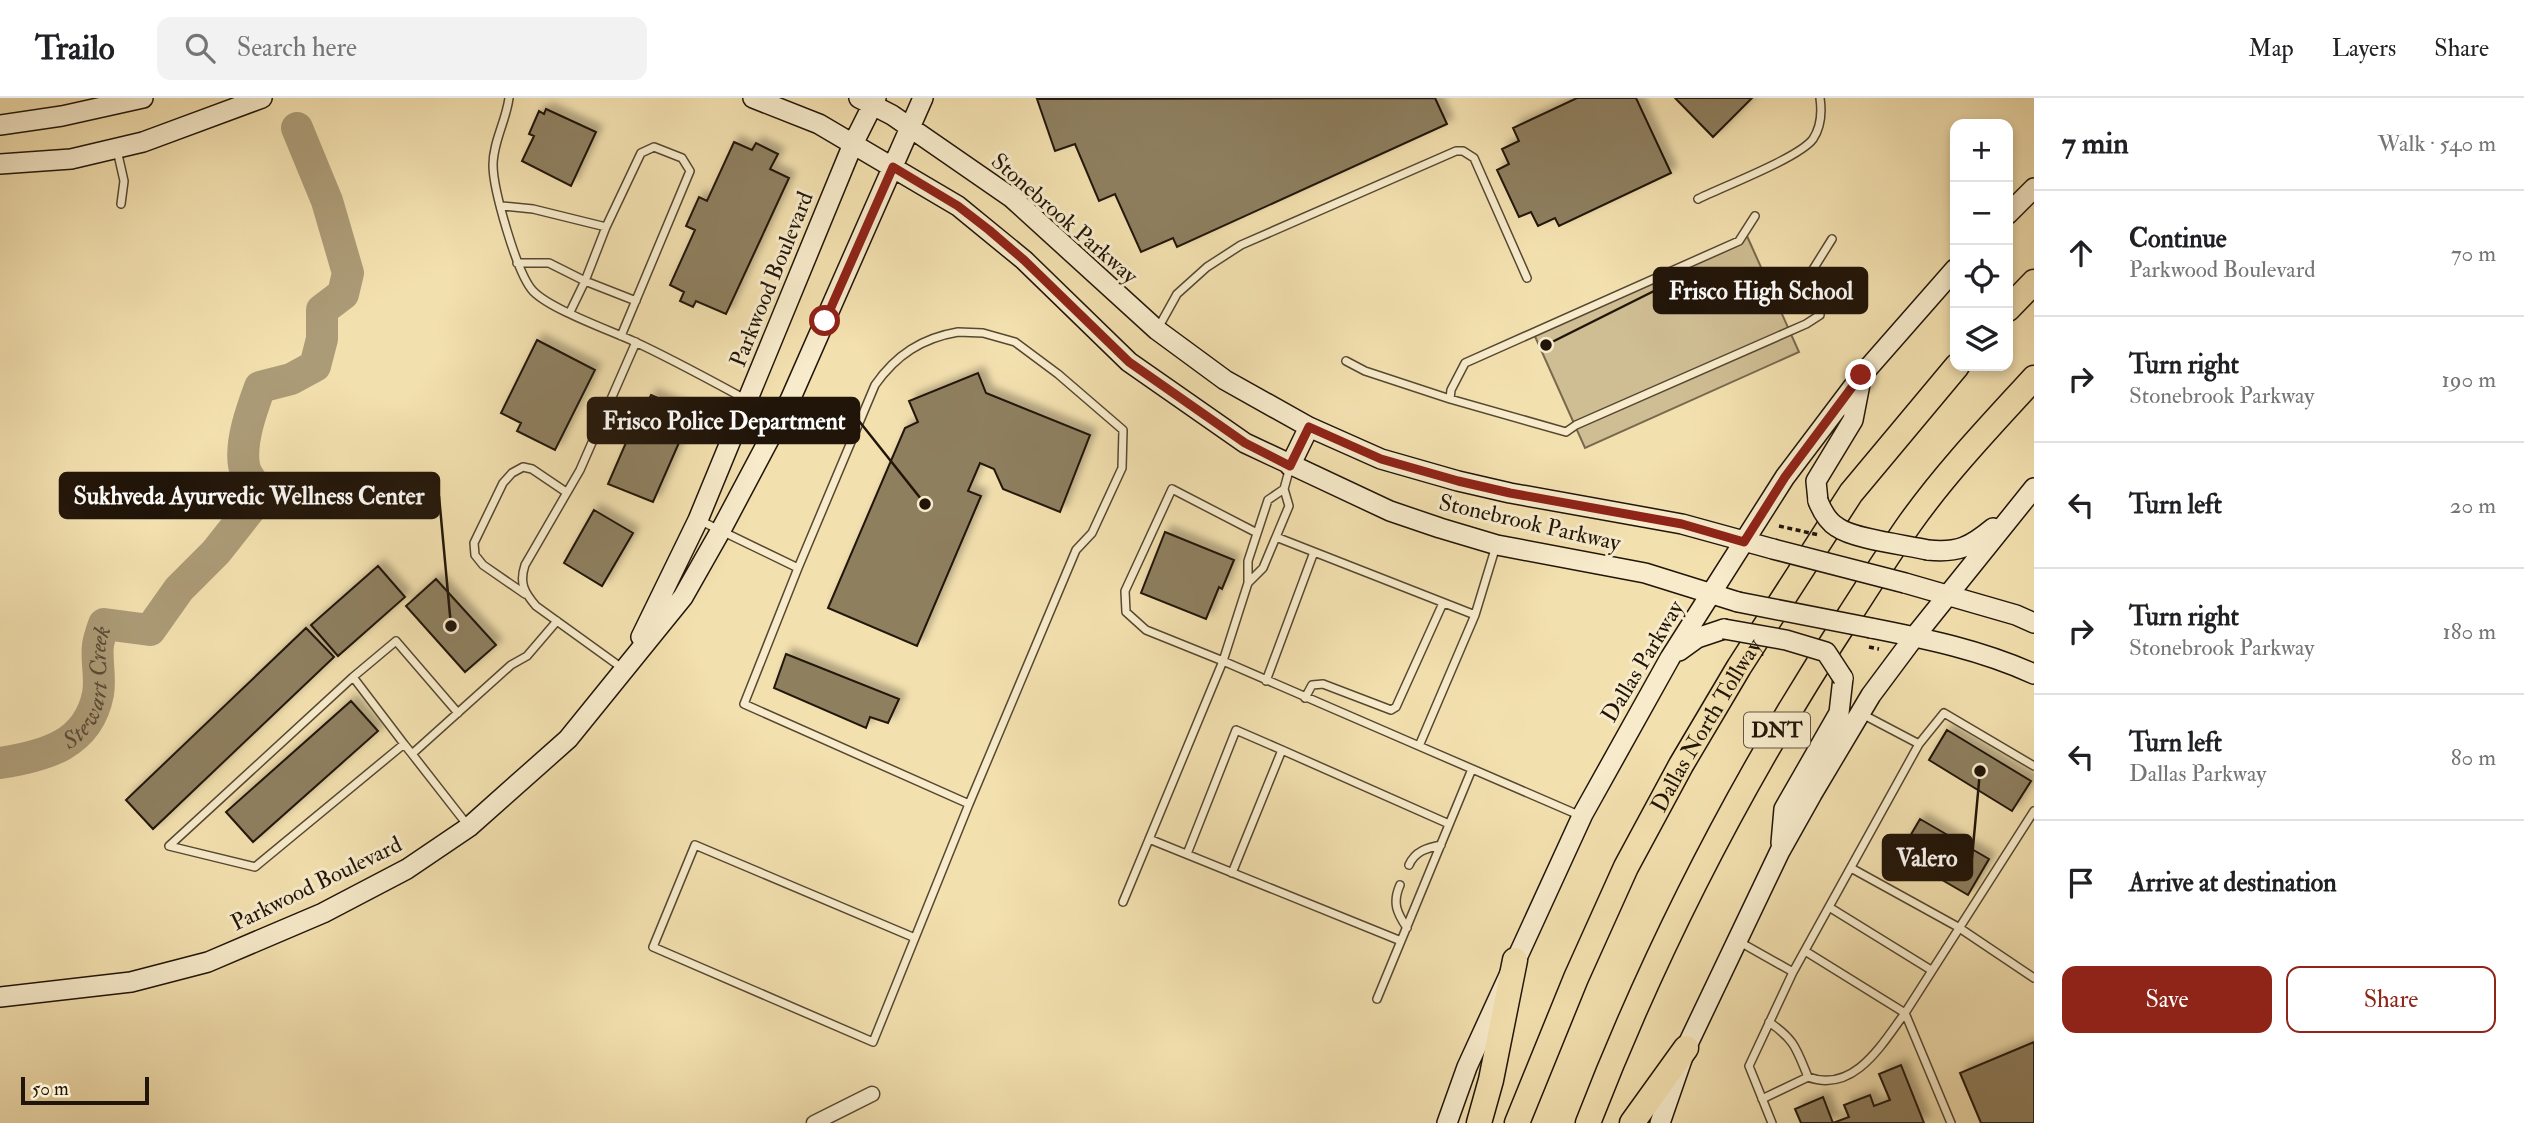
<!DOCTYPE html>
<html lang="en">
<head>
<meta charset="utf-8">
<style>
  body { margin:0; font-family:"IM FELL Double Pica",serif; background:#f2f2f2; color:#202124 }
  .controls { position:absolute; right:21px; top:21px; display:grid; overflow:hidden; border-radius:14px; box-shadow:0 4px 10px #0003 }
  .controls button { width:63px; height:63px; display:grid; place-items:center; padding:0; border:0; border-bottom:2px solid #e0e0e0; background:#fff; color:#202124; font:35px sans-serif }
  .scale { position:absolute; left:21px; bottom:18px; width:128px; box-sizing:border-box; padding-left:7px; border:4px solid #211509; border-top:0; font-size:19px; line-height:24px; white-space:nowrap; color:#211509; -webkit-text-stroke:5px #f7ebcb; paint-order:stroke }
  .stop { position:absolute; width:21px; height:21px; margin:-16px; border:5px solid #8f2418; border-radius:50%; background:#fff }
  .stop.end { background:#8f2418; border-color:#fff; box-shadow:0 2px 7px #0008 }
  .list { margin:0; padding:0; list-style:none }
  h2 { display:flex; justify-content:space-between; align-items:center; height:91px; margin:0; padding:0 28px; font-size:30px }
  h2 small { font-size:23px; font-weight:400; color:#757577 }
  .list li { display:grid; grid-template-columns:46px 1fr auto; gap:21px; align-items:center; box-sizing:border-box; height:126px; padding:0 28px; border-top:2px solid #e0e0e0 }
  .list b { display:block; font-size:26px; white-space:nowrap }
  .list p { margin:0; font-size:23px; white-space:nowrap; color:#757577 }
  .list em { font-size:23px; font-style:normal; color:#757577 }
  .actions { display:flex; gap:14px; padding:21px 28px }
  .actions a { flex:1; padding:16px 0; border:2px solid #8f2418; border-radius:14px; text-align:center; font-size:24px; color:#8f2418 }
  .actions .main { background:#8f2418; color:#fff }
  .icon { flex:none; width:38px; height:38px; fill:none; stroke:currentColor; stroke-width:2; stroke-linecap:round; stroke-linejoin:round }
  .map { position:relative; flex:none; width:2034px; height:1025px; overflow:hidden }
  header { display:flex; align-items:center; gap:42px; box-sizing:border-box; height:98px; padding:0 35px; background:#fff; border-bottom:2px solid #e0e0e0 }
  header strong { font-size:33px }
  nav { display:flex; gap:38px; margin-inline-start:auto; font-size:24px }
  .search { width:490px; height:63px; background:#f2f2f2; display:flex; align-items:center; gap:18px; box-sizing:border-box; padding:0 24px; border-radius:14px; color:#757577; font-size:26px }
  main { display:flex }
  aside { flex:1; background:#fff }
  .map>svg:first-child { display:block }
  .green { fill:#cfbd93; stroke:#78694e; stroke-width:2 }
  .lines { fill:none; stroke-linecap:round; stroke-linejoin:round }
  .river { stroke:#ac9b77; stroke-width:32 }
  .building { fill:#8e7f5f; stroke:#211509; stroke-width:2; filter:url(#shadow) }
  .lane-casing { stroke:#564832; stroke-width:10 }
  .street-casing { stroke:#564832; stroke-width:17 }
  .secondary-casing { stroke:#211509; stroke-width:22 }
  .highway-casing { stroke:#211509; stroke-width:27 }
  .lane { stroke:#f7ebcb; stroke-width:7 }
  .street { stroke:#f7ebcb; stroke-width:14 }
  .secondary { stroke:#f7ebcb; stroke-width:19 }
  .highway { stroke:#f3e0af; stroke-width:24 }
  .secondary-bridge-casing { stroke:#211509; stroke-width:22; stroke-linecap:butt }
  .path-bridge { stroke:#211509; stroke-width:3.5; stroke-dasharray:5 3.5; stroke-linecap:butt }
  .secondary-bridge { stroke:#f7ebcb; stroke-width:19 }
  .route { stroke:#8f2418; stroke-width:9 }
  .labels { text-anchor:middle; stroke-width:6; stroke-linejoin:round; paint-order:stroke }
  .shield { fill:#f7ebcb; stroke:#615543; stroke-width:2 }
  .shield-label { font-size:21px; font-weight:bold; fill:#211509 }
  .street-label { font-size:23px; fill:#211509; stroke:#f7ebcb }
  .water-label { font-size:24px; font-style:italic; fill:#594b35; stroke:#f7ebcb }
  .leader { fill:none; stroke:#211509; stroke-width:2.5 }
  .callout-dot { fill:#211509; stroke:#f7ebcb; stroke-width:2.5 }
  .callout { fill:#211509; stroke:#211509; stroke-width:2.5 }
  .callout-label { font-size:24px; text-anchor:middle; font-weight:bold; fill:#fff }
</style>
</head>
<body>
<header>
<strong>Trailo</strong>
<div class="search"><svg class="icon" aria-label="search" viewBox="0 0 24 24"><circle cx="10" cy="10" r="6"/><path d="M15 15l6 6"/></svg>Search here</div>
<nav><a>Map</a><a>Layers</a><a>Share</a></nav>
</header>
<main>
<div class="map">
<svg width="2034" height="1025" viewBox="0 0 2034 1025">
  <defs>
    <filter id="shadow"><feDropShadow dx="6" dy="-6" stdDeviation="3.5" flood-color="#0004"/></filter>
  </defs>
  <rect width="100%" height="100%" fill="#f3e0af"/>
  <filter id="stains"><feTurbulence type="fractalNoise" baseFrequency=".00286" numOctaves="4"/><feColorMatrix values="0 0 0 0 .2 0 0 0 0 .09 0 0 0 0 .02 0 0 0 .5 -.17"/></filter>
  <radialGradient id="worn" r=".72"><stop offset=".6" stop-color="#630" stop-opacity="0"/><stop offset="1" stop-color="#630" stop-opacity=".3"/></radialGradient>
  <path class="green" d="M1747,138l52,116 -214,96 -52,-116z"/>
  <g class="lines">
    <path class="river" id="s1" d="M0,665c45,-7 88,-18 98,-69 3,-16 -2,-33 0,-49 1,-7 4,-15 6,-21l46,6 29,-41 37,-37 45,-57c-5,-9 -16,-20 -17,-30 -4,-24 8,-56 16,-78l31,-8 24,-13 7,-27v-29l21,-16 5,-21 -21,-72 -30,-73"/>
  </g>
  <path class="building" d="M1435,0l12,26 -270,123 -4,-9 -32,14 -26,-58 -16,7 -24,-57 -20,7 -18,-52z
    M1577,0h59l35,75 -112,53 -4,-8 -17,8 -7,-14 -12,5 -22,-47 12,-6 -7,-15 17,-8 -6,-13z
    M1675,0h77l-39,39z
    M546,11l50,23 -25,54 -49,-25 12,-25 -5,-2 10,-23 5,3z
    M734,44l18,8 4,-7 22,11 -8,15 19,9 -63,136 -30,-13 -3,6 -13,-6 4,-9 -14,-7 25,-55 -9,-4 13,-29 8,4z
    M537,242l58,30 -40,80 -38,-19 4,-8 -20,-10z
    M978,275l8,20 104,42 -30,77 -57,-23 -9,-20 -14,-6 -12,28 13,5 -64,150 -89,-38 77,-180 13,-6 -9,-21z
    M651,297l41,18 -39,89 -45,-18 30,-69 3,2z
    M594,412l39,23 -31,53 -38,-23z
    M1165,434l69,28 -12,29 -3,-2 -13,32 -65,-26z
    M378,468l27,31 -67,59 -27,-31z
    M436,481l60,66 -31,27 -59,-66z
    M306,530l28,29 -181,172 -27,-29z
    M786,556l113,45 -11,24 -18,-6 -4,11 -92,-40z
    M351,603l27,30 -125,111 -27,-30z
    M1947,632l84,51 -19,30 -83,-51z
    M1920,721l69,40 -21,36 -69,-40z
    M2034,944v81h-53l-21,-50z
    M1901,967l23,58h-123l-6,-14 28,-12 10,26 16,-6 -5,-12 26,-10 4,11 16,-6 -11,-26z"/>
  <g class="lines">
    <g class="lane-casing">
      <path id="lane" d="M509,0c-3,23 -16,44 -16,67 0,24 24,109 40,126 17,18 76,39 100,50 39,18 77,39 114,59
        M117,52l7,31 -3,23
        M1698,101c24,-12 101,-41 115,-60 8,-12 9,-27 7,-41
        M502,108l31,3 73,18 -21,54 -36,-18h-32
        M606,129l35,-74 13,-6 28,11 8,13 -69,165
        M570,214l15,-31 51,20
        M1157,232l20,-36 30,-27 34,-22 215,-94h7l11,7 53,120
        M958,234l25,1 32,9 43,32 65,56 -1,38 -30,65 -16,17 -107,254 -225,-100 54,-136 77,-183c21,-30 47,-47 83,-53z
        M1346,263l19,10 85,28 1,-9 14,-27 274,-122 16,-25
        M1450,301l116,33 10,-7 230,-101 14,-9 1,-20 -9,-24 20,-32
        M1284,391l5,17 -26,62 -15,15v-22l20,-61 16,-11 6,-22
        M701,423l97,47
        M1276,439l199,78
        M1248,485l-25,78 196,85 56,-131 21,-69
        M525,496l-42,-29 -8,-10 -1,-12 29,-60 9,-10 11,-6 9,2 34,23
        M622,570l-86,-62c-12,-14 -17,-23 -11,-41l55,-95 56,-128
        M353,579l43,-36 62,72
        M1266,583l48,-129
        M1305,600l7,-13 11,-1 68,26 5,-3 47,-104
        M404,646l-149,123 -86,-21 184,-169 51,67 8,10
        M1919,646l25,-31 90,53
        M1419,648l162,70
        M469,729l-57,-73 99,-89 16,-9 30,-35
        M1149,741l252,102
        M1187,756l49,-124 46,20
        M1409,767c6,-14 18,-17 32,-20
        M1851,770l107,59 76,51
        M1232,775l50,-123 167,74
        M1400,787c-8,18 -3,28 7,43
        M1123,804l100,-241 -77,-31 -20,-18 -1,-21 47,-102 85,44
        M1829,809l102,63
        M915,840l-220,-93 -42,102 220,95 96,-238
        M1738,843l55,31 126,-228 -57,-30
        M1377,901l95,-230
        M1769,924c26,18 27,26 39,55
        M1762,1001l46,-22c46,17 74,-33 97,-64l-100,-62
        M1772,1025l-23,-57 44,-94
        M1951,1025l-46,-110 129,-202"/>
    </g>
    <g class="street-casing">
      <path id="street" d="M814,1025l58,-29"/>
    </g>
    <g class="secondary-casing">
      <path id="secondary" d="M753,0l66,26 139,82 66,54 105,102 116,81 145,68 50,17 57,17 148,28 93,29
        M859,0l33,17 120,83 145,132 68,50 84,47 72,32 77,22 52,12 172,31 91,25
        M0,27l62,-9 81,-18
        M0,66l71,-5 72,-17 119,-44
        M2008,116l26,-26
        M1290,368l19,-39
        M1818,403l-2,-20 37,-61 8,-41
        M1928,452c30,3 42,-3 65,-22
        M1905,485l111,32 18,8
        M1871,530c56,11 110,22 163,46
        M641,539l57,-117 155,-376 23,-46
        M1679,553l18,-13 27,-9
        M1781,745l3,-34 55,-96 4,-35
        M0,899l131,-15 77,-20 115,-49 84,-44 62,-42 99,-88 115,-142 38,-67 69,-130 133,-302
        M1447,1025l20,-56 116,-253 87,-156 115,-181 77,-102 93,-106
        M1660,1025l26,-75 94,-197 32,-57 59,-99 44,-59 119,-148"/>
    </g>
    <g class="highway-casing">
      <g id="highway">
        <path d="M2008,211l26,-27"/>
        <path d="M1479,1025l12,-43 24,-120"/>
        <path id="s2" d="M1517,1025l59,-145 50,-111 55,-102 58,-98 112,-174 106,-127"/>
        <path d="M1588,1025c70,-181 155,-345 261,-507 20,-31 40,-63 61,-93 37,-52 82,-99 124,-145"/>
        <path d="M1632,1025l54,-75"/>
      </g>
    </g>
    <use href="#lane" class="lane"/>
    <use href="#street" class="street"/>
    <use href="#secondary" class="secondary"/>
    <use href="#highway" class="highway"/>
    <g class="secondary-bridge-casing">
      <path id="secondary-bridge" d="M1818,403c4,10 9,20 19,26 16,12 69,18 91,23
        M1773,451l132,34
        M1738,504l133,26
        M1724,531l62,11 40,12 17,26"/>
    </g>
    <path class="path-bridge" d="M1779,428l40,9
      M1869,549l10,2"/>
    <use href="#secondary-bridge" class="secondary-bridge"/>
  </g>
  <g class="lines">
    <path class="route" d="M825,223l68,-154 65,39 31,24 35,30 105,102 116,81 45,23 19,-39 72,32 77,22 52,12 172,31 62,18 41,-65 76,-102"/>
  </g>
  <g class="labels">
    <rect class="shield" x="1744" y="614.5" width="66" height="35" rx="5"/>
    <g class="shield-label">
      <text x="1777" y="639">DNT</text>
    </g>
    <g class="street-label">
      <text transform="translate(1065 120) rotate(41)" y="8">Stonebrook Parkway</text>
      <text transform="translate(771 181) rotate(-68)" y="8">Parkwood Boulevard</text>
      <text transform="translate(1530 424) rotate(13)" y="8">Stonebrook Parkway</text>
      <text transform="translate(1642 563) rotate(-59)" y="8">Dallas Parkway</text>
      <text dy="8" stroke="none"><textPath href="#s2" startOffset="441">Dallas North Tollway</textPath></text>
      <text transform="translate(316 785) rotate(-26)" y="8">Parkwood Boulevard</text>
    </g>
    <g class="water-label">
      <text dy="8" stroke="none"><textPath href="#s1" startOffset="133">Stewart Creek</textPath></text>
    </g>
  </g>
  <path class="leader" d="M1546 247L1654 193M925 406L859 323M451 528L439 398M1980 673L1972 760"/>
  <g class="callout-dot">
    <circle cx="1546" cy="247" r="7"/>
    <circle cx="925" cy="406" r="7"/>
    <circle cx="451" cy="528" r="7"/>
    <circle cx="1980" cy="673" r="7"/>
  </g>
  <g class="callout">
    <rect x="1654" y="170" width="213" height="45" rx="7"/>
    <rect x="588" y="300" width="271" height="45" rx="7"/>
    <rect x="60" y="375" width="379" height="45" rx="7"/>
    <rect x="1883" y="737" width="89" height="45" rx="7"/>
  </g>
  <g class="callout-label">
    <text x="1761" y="201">Frisco High School</text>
    <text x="724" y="331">Frisco Police Department</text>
    <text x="249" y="406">Sukhveda Ayurvedic Wellness Center</text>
    <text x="1927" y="768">Valero</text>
  </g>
  <rect width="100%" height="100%" filter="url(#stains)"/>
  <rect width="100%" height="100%" fill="url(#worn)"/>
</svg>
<div class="controls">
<button>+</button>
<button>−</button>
<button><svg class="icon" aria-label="locate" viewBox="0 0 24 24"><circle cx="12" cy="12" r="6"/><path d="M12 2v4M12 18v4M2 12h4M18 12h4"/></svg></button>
<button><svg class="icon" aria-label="layers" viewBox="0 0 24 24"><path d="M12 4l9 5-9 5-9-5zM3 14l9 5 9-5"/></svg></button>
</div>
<div class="scale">50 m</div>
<div class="stop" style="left:825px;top:223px"></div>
<div class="stop end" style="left:1861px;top:277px"></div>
</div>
<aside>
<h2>7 min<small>Walk · 540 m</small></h2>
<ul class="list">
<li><svg class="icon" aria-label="ahead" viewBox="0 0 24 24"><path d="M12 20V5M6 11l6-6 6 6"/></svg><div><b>Continue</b><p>Parkwood Boulevard</p></div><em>70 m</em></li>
<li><svg class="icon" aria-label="right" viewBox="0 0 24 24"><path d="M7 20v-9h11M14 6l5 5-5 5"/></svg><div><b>Turn right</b><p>Stonebrook Parkway</p></div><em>190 m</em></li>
<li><svg class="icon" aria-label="left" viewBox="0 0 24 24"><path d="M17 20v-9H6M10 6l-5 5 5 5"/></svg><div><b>Turn left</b></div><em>20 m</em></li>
<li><svg class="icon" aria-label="right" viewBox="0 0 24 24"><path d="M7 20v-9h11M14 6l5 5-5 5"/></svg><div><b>Turn right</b><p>Stonebrook Parkway</p></div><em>180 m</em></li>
<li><svg class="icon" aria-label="left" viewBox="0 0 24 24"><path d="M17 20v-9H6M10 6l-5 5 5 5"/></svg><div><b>Turn left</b><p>Dallas Parkway</p></div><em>80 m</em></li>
<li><svg class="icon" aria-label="arrive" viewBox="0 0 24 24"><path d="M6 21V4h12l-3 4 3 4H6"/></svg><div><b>Arrive at destination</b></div></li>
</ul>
<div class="actions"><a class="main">Save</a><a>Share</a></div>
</aside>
</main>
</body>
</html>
